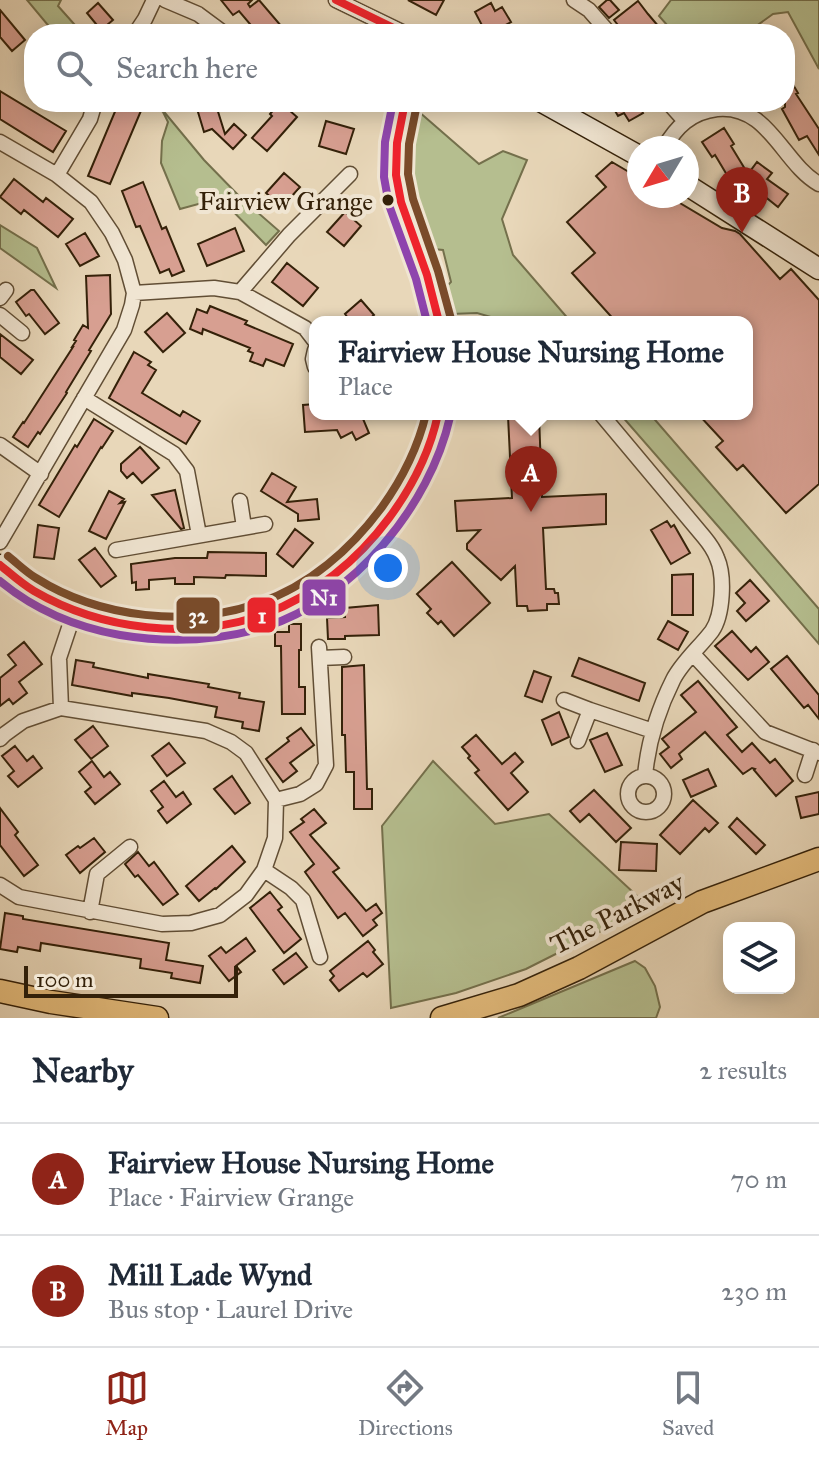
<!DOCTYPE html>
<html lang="en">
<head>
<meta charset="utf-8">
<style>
  body { margin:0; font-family:"IM FELL Great Primer",serif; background:#f2f2f3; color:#1f2937 }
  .controls { position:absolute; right:24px; bottom:24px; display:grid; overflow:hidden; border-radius:16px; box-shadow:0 4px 20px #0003 }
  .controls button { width:72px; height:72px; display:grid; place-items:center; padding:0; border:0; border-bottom:2px solid #e0e1e3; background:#fff; color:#1f2937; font:40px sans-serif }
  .compass { position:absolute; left:627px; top:136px; width:72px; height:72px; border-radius:50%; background:#fff; box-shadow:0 4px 20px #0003; rotate:232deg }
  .scale { position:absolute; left:24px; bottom:20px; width:214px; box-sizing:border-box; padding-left:8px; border:4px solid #342109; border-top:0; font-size:22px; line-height:28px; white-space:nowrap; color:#342109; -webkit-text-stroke:6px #f0e5d2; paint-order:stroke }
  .you { position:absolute; left:388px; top:568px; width:28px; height:28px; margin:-20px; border:6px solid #fff; border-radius:50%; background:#1a73e8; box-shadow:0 0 0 12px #1a73e833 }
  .badge { display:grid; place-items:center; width:52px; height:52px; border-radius:50%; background:#8f2418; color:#fff; font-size:26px; font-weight:700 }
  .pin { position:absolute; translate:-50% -66px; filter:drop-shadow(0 2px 4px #0008) }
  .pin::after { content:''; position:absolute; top:42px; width:28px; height:24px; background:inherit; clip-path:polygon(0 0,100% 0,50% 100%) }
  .popup { position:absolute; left:309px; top:316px; width:444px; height:104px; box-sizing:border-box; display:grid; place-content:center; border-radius:16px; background:#fff; filter:drop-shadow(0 2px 6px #0005); font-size:26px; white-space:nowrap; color:#747a83 }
  .popup b { font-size:30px; color:#1f2937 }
  .popup::after { content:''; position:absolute; left:50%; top:100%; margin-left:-16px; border:16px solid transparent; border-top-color:#fff }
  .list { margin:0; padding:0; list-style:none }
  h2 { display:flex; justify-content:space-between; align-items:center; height:104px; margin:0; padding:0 32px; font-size:34px }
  h2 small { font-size:26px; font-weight:400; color:#747a83 }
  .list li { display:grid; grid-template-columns:52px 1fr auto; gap:24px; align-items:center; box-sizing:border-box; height:112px; padding:0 32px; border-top:2px solid #e0e1e3 }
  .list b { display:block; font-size:30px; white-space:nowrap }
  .list p { margin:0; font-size:26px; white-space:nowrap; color:#747a83 }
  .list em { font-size:26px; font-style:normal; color:#747a83 }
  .icon { flex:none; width:44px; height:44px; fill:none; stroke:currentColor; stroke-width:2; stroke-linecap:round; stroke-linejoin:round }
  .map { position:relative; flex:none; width:819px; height:1018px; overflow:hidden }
  .search { position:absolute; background:#fff; box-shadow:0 4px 20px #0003; left:24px; right:24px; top:24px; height:88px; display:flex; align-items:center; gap:20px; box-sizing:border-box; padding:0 28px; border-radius:32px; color:#747a83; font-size:30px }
  .sheet { height:328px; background:#fff }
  nav { display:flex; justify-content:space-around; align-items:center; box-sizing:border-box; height:112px; border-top:2px solid #e0e1e3; background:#fff; font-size:22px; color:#747a83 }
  nav a { display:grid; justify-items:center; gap:4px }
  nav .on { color:#8f2418 }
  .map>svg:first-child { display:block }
  .green { fill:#b5be8f; stroke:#74704c; stroke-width:2 }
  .building { fill:#d79f91; stroke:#342109; stroke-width:2 }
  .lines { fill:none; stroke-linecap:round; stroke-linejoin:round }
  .street-casing { stroke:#614e35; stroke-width:17 }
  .secondary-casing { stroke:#342109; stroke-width:23 }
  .primary-casing { stroke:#342109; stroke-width:25 }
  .street { stroke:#f0e5d2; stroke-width:14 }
  .secondary { stroke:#f0e5d2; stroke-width:20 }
  .primary { stroke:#e4bc7c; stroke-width:22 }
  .bus-1-casing { stroke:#f0e5d2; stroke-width:14 }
  .bus-2-casing { stroke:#f0e5d2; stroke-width:14 }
  .bus-3-casing { stroke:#f0e5d2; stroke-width:14 }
  .bus-1 { stroke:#ee232c; stroke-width:8 }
  .bus-2 { stroke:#8e44ad; stroke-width:8 }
  .bus-3 { stroke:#7a4b2a; stroke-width:8 }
  .bus-dot { fill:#342109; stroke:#f0e5d2; stroke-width:3 }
  .labels { text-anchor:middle; stroke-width:8; stroke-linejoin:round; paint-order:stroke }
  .bus-label { font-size:26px; fill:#342109; stroke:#f0e5d2; text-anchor:end }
  .street-label { font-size:28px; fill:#342109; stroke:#f0e5d2 }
  .line-badge { stroke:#f0e5d2; stroke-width:3 }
  .badge-label { font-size:22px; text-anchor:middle; font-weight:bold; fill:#fff }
</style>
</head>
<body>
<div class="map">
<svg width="819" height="1018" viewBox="0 0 819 1018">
  <rect width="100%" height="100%" fill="#e8d7b9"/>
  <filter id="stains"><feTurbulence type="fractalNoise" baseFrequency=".0025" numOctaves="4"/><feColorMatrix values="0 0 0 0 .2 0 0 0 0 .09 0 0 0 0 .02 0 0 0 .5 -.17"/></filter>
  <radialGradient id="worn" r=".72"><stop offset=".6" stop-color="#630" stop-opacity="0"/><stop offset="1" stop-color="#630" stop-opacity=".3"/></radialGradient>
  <path class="green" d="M27,0h34l-3,6 25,28h-24l-12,-10z
    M671,0h148v69l-31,-57 -15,2 -28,20h-70l-16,-18z
    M151,102h5l48,58 37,38 38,33 -13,14 -46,-47 -40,11 -19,-46 1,-22 6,-19 -5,-10z
    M418,111l61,53 24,-13 24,9 -25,59 11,36 58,67h-63l-31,-9 -26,1 -7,-25 7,-7 -8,-32 -10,-1c-17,-51 -28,-84 -15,-138z
    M0,225l37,23 19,40 -56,-40z
    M620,414h30l169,195v35l-95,-111z
    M433,761l62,63 54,-10 100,93 -123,62 -70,24 -65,15 -9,-182z
    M635,961l10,7 10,18 5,21 -4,11h-158z"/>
  <path class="building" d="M221,0h31l-4,4 2,3 9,-7 29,34h-24l-6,-6 -3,2 -16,-19 -6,4z
    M408,0h36l-8,15z
    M607,0h3l9,10 -10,8 -10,-11z
    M638,1l10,13 17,20h-40l-11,-14z
    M98,3l15,17 -12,10 -14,-17z
    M491,3l4,8 7,-4 9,15 -20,11h-5l-11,-21z
    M0,10l25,30 -13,11 -12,-14z
    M785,71l13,22 -2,1 23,35v26l-12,-19 -8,4 -17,-31 3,-2z
    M0,91l66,40 -13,21 -53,-33z
    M119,102h13l11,4 -33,78 -22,-8z
    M195,102h20l10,32 9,-10 12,11 -13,14 -21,-20 -8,3z
    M280,102l17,15 -30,34 -15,-13 20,-22 -2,-2z
    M610,102h33l-4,3 4,8 -14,8 -5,-8 -6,3z
    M326,121l28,8 -8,25 -27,-8z
    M724,128l10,16 -3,2 17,28 9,-12 15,11 -5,6 21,15 -10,13 -20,-16 -5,7 -16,-12 -2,3 -12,-8 4,-6 -12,-20 -3,2 -10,-15z
    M612,162l27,16v18h29l54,32 13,3 5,3 40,45 11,-10 28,31v184l-33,29 -43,-48 -6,5 -21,-23 7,-6 -25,-27h49v-92h-131l-44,-49 23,-20 -28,-31 39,-35 -10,-11z
    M284,173l16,14 -18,20 -16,-14z
    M14,179l29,23 3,-4 27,21 -15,18 -34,-27 -3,4 -21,-17z
    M143,182l19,47 4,-2 18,44 -12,5 -3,-7 -9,4 -20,-47 -4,1 -14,-36z
    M345,212l16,14 -17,20 -17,-14z
    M235,228l9,23 -37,15 -9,-22z
    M85,233l14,23 -19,10 -14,-22z
    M287,263l31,25 -15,18 -31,-24z
    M110,275l1,39 -22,36 2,1 -25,41 1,1 -27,41 -2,-2 -10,15 -15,-10 10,-15 1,1 49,-76h-1l4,-6 -2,-1 9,-15 5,3 -2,-52z
    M31,290h3l25,33 -14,11 -16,-20 -3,2 -10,-14z
    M361,300l13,15 -8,7h-15l-6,-8z
    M210,306l37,15 -2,3 48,20 -9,22 -18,-7 -3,7 -13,-5 3,-8 -5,-2 2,-3 -47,-19 -1,5 -12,-5 7,-20 10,4z
    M167,313l18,20 -22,19 -18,-20z
    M0,334l33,26 -12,14 -21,-17z
    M134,352l17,10 -3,3 8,5 -14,23 38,23 3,-5 17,10 -14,23 -77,-46z
    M315,404v10h46l8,19 -13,7 -4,-8 -11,6 -4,-8 -32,2 -2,-27z
    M539,415l3,82 64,-3v30l-63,4 3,61h8l1,4h3l1,11h-12v6l-19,1 -1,-5h-10l-2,-40 -14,14 -34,-31v-5l13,-14 -23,1 -2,-30 57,-3 -4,-82z
    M94,419l19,12 -11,17 -1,-1 -42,70 -20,-12 36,-60 2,2z
    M140,447l19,21 -17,15 -9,-10 -6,5 -6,-7v-7z
    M272,473l24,14 -9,15 30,-3 2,20 -21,2v-7l-37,-23z
    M175,490l3,13 6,25 -3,1 -29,-34z
    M109,491l15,8 -4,4 5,-1 -19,37 -17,-8z
    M667,521l4,6 3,-2 16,28 -19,11 -20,-34z
    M38,525l21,3 -5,31 -20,-2z
    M295,529l18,14 -20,24 -16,-13z
    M95,548l21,28 -15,11 -22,-27z
    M208,552l58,1v23l-40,-1 -1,3 -31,-1v7h-19v-6l-26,2v9l-13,1v-8l-4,1 -1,-19 44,-6h32z
    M452,562l38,41 -36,33 -13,-15 -3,3 -11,-11 4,-4 -14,-15z
    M693,574v41h-21v-40z
    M750,580l19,21 -23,20 -9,-10 8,-8 -9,-10z
    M378,605l1,30 -34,1v3h-17l-1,-21 18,-1v-9z
    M668,621l20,11 -10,18 -20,-11z
    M289,624h12v26h-2v37h6v27h-23l-1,-68h-6v-14h14z
    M732,631l19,21 5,-5 13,15 -21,18 -33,-34z
    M24,642l18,22 -23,18 8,11 -14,11 -4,-5 -9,7v-28l16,-13 -8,-10z
    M787,656l32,39v24l-11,-14 -4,3 -33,-39z
    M579,658l66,25 -6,18 -67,-25z
    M76,660l18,3 -1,4 55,11v-4l24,4 37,6 -1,3 32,6 -1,5 25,4 -5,29 -17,-3 1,-6 -28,-5 2,-10 -48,-9 -37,-5v3l-60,-11z
    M364,665l3,124h5v20h-18v-37h-8l-1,-37h-3v-68z
    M534,671l17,6 -9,25 -17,-6z
    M698,681l39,46 -10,8 15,17 10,-9 18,20 5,-4 18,22 -17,15 -22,-26 1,-1 -3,-1 -9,6 -38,-42 -26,22 3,5 -11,9 -11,-14 9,-7 -7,-8 34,-27 -15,-17z
    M559,712l10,25 -17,8 -10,-25z
    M93,726l15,20 -17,13 -16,-19z
    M301,728l13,17 -24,18 7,8 -14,11 -17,-23 23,-18 -2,-3z
    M607,733l15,32 -17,7 -15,-32z
    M476,735l26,29 13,-11 8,9 -12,11 17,19 -20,18 -33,-37 4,-3 -11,-12 2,-2 -8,-9z
    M169,743l16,20 -18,13 -15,-20z
    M15,746l12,15 6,-5 9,12 -24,19 -10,-11 6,-5 -12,-15z
    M92,761l12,16 6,-5 10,12 -25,20 -10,-12 6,-5 -12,-15z
    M708,769l8,17 -25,11 -8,-17z
    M232,776l18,27 -15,11 -21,-25z
    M164,781l12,16 7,-5 8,12 -24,19 -9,-12 5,-4 -12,-16z
    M594,790l37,38 -15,14 -27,-28 -9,8 -10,-11z
    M819,792v22l-18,4 -5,-21z
    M693,800l25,23 -9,9 -4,-4 -25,26 -20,-19z
    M0,808l18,24 -3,3 23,30 -14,11 -24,-31z
    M314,809l12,14 -16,12 29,33 -6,4 33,39 10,-7 6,9 -9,7 4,5 -14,11 -18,-23 -7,5 -33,-46 9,-8 -24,-32 14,-10 -3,-3z
    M737,818l28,27 -9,9 -27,-27z
    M94,838l11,14 -25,21 -14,-18 12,-9 2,2z
    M621,842l36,2 -1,27 -37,-1z
    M232,846l13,16 -29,27 -1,-1 -16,13 -13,-15z
    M138,852l11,14 5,-4 24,32 -15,11 -25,-30 -3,2 -10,-13z
    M270,892l12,15 -4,3 23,29 -17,14 -34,-45z
    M5,913l18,3v3l146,24 -3,17 37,6 -3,17 -29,-5 1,-5 -32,-5 1,-9 -100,-16 -1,8 -22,-4 -1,5 -17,-3z
    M246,938l9,13 -19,15 5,6 -12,9 -20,-25 12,-9 5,6z
    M368,941l7,9 -2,2 10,12 -16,13 -4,-4 -24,18 -9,-11 4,-4 -4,-5z
    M296,953l11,14 -23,17 -11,-14z"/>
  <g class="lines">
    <g class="street-casing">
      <path id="street" d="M165,0l33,14 27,20
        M336,0l70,34
        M574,0l15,10 21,24
        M135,34l10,-15 9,-19
        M668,102l17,19
        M0,142l57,33 34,27 21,31 13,27 9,33 -2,12 -8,25 -124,212
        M664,148c12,-21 27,-36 53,-39 52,-5 65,54 102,75
        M57,175l33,-56 5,-17
        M240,292l49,-57 61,-61
        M134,293l80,-5 26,4 65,36 10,13
        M0,298l6,-8
        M0,315l22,18
        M315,350l-2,9 2,8
        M84,398l90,56 13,17 12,64
        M601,414l103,123c5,6 10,13 13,21 8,18 6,57 -5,73 -12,16 -30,31 -39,49 -15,30 -25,63 -28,96
        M0,445l41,29
        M240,501l4,26
        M116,550l149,-26
        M693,654l72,78 54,21
        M320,658l24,-1
        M564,700l26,10 63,21
        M61,708l-2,-50 16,-48
        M0,739l5,-5 18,-13 38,-13 145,23 25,11 15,11 30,47 -1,38 -11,32 -18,25 -26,20 -29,8 -29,1 -143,-27 -19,-12
        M578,741l12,-31
        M805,775l8,-25
        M628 794a18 18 0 1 1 36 0a18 18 0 1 1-36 0Z
        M276,800l24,-6 16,-10 10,-19 -7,-118
        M264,870l27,18 12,12 17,57
        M90,912l7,-38 33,-27"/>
    </g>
    <g class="secondary-casing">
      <path id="secondary" d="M405,102l-8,41 -1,32 5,27 26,73 12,47
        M542,102l97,54
        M687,185l132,84
        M0,565c11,9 22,19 34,26 59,36 141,45 207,30 60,-12 122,-63 155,-113 18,-28 36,-60 42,-94"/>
    </g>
    <g class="primary-casing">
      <path id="primary" d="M0,991l51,11 106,16
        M442,1018l77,-23 60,-27 123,-66 117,-43"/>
    </g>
    <use href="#street" class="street"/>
    <use href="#secondary" class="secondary"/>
    <use href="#primary" class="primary"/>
    <g class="bus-1-casing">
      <path id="bus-1" d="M336,0l70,34
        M405,102l-8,41 -1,32 5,27 26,73 12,47
        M0,565c11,9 22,19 34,26 67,39 157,50 231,23 49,-18 93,-54 124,-96 23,-31 41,-66 49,-104"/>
    </g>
    <g class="bus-2-casing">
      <path id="bus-2" d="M393,102l-8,40 -1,35 5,28 27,74 11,43
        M0,581c35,29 76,46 120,54 48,8 98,6 145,-8 88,-28 165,-121 185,-210"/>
    </g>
    <g class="bus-3-casing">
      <path id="bus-3" d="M417,104l-8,40 -1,30 5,25 25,72 13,48
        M8,556c9,7 18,16 28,22 63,40 153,50 223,25 50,-17 92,-54 123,-96 20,-28 36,-60 44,-93"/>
    </g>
    <use href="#bus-1" class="bus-1"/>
    <use href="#bus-2" class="bus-2"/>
    <use href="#bus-3" class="bus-3"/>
  </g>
  <circle class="bus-dot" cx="388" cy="200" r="7"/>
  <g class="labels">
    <g class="bus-label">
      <text x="373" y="210">Fairview Grange</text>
    </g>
    <g class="street-label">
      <text transform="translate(617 913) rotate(-27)" y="10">The Parkway</text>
    </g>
  </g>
  <g class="line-badge">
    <rect x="301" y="578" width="46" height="39" rx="8" fill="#8e44ad"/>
    <rect x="246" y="596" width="31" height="38" rx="8" fill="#ee232c"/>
    <rect x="175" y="596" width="46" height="39" rx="8" fill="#7a4b2a"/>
  </g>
  <g class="badge-label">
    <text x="324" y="605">N1</text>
    <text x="262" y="623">1</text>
    <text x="198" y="623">32</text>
  </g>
  <rect width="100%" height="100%" filter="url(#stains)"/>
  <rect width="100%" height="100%" fill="url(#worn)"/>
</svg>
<div class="controls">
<button><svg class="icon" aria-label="layers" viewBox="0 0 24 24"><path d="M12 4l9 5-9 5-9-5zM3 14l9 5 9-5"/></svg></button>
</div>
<svg class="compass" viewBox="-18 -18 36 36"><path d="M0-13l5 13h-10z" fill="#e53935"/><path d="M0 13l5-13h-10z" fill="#747a83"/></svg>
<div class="scale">100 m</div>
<div class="you"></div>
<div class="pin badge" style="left:531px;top:512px">A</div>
<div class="popup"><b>Fairview House Nursing Home</b>Place</div>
<div class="pin badge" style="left:742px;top:233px">B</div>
<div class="search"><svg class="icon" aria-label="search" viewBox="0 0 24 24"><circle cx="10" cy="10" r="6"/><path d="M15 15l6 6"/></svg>Search here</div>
</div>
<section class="sheet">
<h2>Nearby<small>2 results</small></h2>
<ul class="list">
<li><span class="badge">A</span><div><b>Fairview House Nursing Home</b><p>Place · Fairview Grange</p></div><em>70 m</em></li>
<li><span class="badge">B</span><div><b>Mill Lade Wynd</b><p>Bus stop · Laurel Drive</p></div><em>230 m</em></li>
</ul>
</section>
<nav>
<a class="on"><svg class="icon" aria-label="map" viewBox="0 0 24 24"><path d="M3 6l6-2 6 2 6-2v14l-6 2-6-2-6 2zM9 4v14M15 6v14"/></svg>Map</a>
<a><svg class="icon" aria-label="directions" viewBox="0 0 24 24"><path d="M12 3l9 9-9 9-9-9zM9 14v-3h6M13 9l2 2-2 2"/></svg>Directions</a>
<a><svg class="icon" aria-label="saved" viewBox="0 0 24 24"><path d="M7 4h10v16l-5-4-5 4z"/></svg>Saved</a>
</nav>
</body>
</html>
